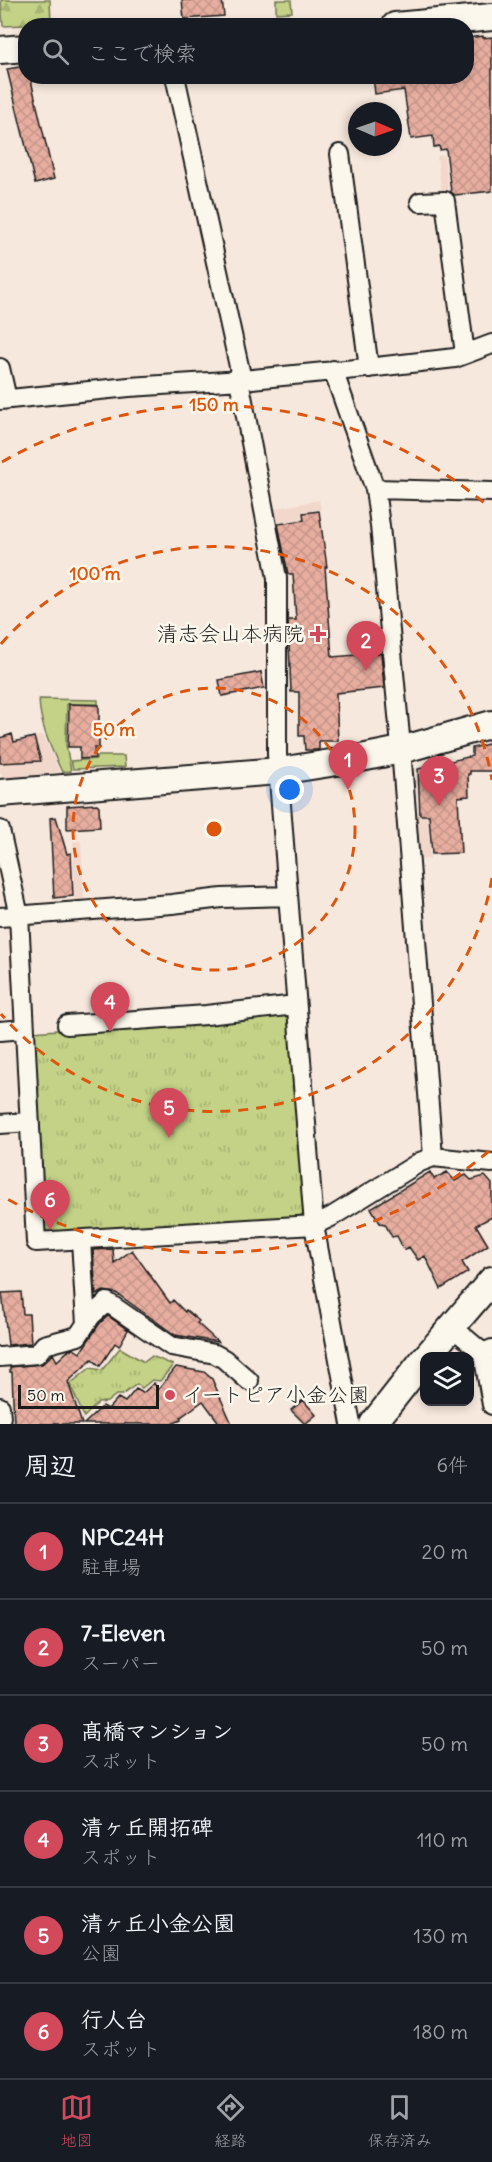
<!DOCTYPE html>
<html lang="ja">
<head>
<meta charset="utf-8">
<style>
  body { margin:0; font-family:Delius,"Klee One",sans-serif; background:#242831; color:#f1f3f6 }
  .controls { position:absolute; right:18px; bottom:18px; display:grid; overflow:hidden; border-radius:12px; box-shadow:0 3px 9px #0003 }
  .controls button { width:54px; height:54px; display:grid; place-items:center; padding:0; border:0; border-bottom:2px solid #363941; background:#171b24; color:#f1f3f6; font:30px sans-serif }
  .compass { position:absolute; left:348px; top:102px; width:54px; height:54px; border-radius:50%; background:#171b24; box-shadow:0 3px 9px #0003; rotate:92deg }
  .scale { position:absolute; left:18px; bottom:15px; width:141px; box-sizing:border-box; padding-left:6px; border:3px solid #1c1c1c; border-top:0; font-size:16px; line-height:21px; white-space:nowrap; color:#1c1c1c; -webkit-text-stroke:4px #fbf7ec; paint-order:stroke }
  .you { position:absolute; left:290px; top:790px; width:21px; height:21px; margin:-15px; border:4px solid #fff; border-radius:50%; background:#1a73e8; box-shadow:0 0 0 9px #1a73e833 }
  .badge { display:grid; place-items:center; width:39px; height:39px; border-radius:50%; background:#d1495b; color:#fff; font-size:20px; font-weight:700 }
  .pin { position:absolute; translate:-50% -50px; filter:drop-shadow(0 2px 3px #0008) }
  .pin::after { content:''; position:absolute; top:32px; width:21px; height:18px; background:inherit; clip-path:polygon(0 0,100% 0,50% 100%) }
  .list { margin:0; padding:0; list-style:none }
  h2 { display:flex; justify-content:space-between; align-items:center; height:78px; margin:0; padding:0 24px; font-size:26px }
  h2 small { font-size:20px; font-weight:400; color:#9ea1a6 }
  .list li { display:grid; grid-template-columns:39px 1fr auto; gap:18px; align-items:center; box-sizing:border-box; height:96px; padding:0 24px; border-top:2px solid #363941 }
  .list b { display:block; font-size:22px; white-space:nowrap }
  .list p { margin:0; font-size:20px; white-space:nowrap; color:#9ea1a6 }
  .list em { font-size:20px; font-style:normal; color:#9ea1a6 }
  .icon { flex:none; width:33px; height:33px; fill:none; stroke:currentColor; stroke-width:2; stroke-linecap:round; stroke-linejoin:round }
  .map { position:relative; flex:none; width:492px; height:1424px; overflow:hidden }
  .search { position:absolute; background:#171b24; box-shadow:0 3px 9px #0003; left:18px; right:18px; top:18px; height:66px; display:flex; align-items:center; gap:15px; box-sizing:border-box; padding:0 21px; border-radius:24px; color:#9ea1a6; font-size:22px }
  .sheet { height:654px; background:#171b24 }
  nav { display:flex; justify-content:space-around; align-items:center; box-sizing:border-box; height:84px; border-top:2px solid #363941; background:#171b24; font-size:16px; color:#9ea1a6 }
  nav a { display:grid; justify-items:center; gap:3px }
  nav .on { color:#d1495b }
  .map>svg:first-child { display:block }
  .built { fill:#f2d7cb }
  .green { fill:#c3d286; stroke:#707751; stroke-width:1.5 }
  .forest { fill:url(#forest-firs); stroke:#707751; stroke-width:1.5 }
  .park { fill:url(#park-tufts); stroke:#707751; stroke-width:1.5 }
  .building { fill:url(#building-cross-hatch); stroke:#1c1c1c; stroke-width:1.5 }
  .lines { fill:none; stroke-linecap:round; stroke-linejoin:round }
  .street-casing { stroke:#1c1c1c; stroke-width:22 }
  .secondary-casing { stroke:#1c1c1c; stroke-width:30 }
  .street { stroke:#fbf7ec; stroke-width:18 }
  .secondary { stroke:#fbf7ec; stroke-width:26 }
  .ring { fill:none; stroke:#de560d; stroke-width:3; stroke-dasharray:10 8 }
  .poi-dot { fill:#d1495b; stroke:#fbf7ec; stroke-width:2 }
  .labels { text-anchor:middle; stroke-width:5; stroke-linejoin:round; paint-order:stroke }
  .poi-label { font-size:21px; fill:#1c1c1c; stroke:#fbf7ec; text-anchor:end }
  .centre { fill:#de560d; stroke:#fbf7ec; stroke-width:3 }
  .ring-label { font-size:18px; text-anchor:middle; font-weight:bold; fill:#de560d; stroke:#fbf7ec; stroke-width:5; stroke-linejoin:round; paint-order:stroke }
</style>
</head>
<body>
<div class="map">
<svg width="492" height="1424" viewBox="0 0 492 1424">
  <defs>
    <pattern id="forest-firs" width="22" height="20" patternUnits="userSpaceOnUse" patternTransform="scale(1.5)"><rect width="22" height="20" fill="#c3d286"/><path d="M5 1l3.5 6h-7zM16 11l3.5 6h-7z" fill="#a7b473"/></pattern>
    <pattern id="park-tufts" width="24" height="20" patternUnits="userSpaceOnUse" patternTransform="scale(1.5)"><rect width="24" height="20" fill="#c3d286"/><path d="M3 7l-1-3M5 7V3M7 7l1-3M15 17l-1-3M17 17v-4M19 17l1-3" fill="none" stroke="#a7b473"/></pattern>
    <pattern id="building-cross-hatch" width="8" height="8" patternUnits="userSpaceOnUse" patternTransform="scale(1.5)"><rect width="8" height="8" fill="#e7aea0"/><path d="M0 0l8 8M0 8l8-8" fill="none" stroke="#c69589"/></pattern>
  </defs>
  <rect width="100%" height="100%" fill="#f7e8dd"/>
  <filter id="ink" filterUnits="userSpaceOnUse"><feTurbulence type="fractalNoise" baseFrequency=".0167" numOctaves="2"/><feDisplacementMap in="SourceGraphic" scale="12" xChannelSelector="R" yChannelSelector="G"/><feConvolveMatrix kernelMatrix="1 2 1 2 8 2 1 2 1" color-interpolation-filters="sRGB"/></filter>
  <g filter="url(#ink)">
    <path class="built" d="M444,155l5,39 -7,1 -5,-39z
      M319,500l2,9 -20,3 1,7 -25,4 -4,-14z
      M43,735l17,37 -55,6 -5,-6v-8l42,-2 -7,-25z
      M413,811h6v5h9l2,43 -15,1z
      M81,841l3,60h-9l-2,-59z"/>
    <path class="green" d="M276,0h15l1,12 -16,1z
      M39,699l59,1v4h-31l-1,41 5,26 -9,1c-11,-24 -22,-46 -23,-73z
      M96,756h28l1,11 -52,2 -2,-8 25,-2z"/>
    <path class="forest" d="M1,0h49l1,24 -48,2z"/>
    <path class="park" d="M281,1012l9,7 15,192 -8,8 -252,18 -12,-205z
      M120,1348l24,14 8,-6 21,9 -13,16 -8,-1 -10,8 -5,-4 -15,11h-6l-9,7 -9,1 -14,14 -14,-33 20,-16 12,2z"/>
    <path class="building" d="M182,0h40l2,16 -40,3z
      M483,36v2l9,-1v154l-37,4 -4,-3 -5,-43 -6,1 -1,-4 -5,1 -1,-11 -22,3 -7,-49 -29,4 -2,-18h93v-38z
      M26,66v10h4l24,103 -19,5 -28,-115z
      M319,511l8,56h-2l7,90 49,-4 3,35 -48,5 2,48h-19v9h-14l-1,-14h-5v-44h-8l-3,-72h8l-3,-46h-5l-10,-50 26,-4 -1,-7z
      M261,672l3,16 -42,8 -3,-16z
      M69,704l30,1v43h-5l1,10 -15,1v-12h-12z
      M12,734l2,8 20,-5 7,24 -41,2v-25z
      M492,743v28h-22v3h-2l1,22 -11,1 3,56 -29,1 -3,-39h-9l-2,-46 54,-13v-8z
      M97,804l2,2 1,21 -33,2v-23z
      M56,817l11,37 4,-1 2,43 -19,2 -4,-80z
      M430,1172l4,7 13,-7 8,9 11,-6 5,5 14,-4 7,8v33l-16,8 12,20 -26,17 6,10 -27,17 -16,-33 -7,4 -9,-13 -5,3 -7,-14 -5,1 -7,-13 -5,-1 -9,-15z
      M113,1249l1,14 18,-13 38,53 3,-3 12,12 1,-2 13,11 -2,2 21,19 -43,-7 -59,-42 -12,-2 -8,4 -3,-45z
      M21,1292l2,22h6l2,29 -23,2 -6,-52z
      M108,1316l20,14 -9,16 -4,-3 -15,23 -8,-7 -24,23 14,42h-68l-2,-52h-2v-5l32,-3 11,-10 4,7 12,-11 5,-1 6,4 20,-30z
      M176,1367l28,5 8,7 20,45h-12l-17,-23 -22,16v3l-9,4h-88l19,-18 5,3 10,-11 7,4 11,-13 7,4 11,-10 4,7z
      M303,1400l13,15 -11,9 -14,-14z"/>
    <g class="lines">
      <g class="street-casing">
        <path id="street" d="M175,76l67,304
          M340,154l29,214
          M420,202l25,-1 20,153
          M0,368l7,31
          M333,370l42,119 5,37 20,210 33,421
          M239,380l38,198v176l37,471 37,199
          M0,400l129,-13 113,-7 134,-13 79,-9 37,-14
          M375,489l117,3
          M0,830l19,86 17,326 278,-17 17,-8 89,-55 13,-5 59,6
          M0,917l172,-13 50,-6 66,-2
          M67,1025l139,-10 90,-10
          M0,1031l24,-2
          M0,1124l29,-2
          M86,1324l5,-8 16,-14 64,44 44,8 9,5 25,22
          M451,1326l32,27
          M492,1349l-9,4 9,52
          M0,1357l37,-3 7,-9 34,-9 8,-12 -5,-84
          M0,1407l1,10"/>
      </g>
      <g class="secondary-casing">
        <path id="secondary" d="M395,26l97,-9
          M0,50l26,-2
          M0,793l279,-22 77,-12 45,-9 91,-26
          M427,1356l65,-76
          M373,1424l51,-65"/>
      </g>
      <use href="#street" class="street"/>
      <use href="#secondary" class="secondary"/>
    </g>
  </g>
  <g class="ring">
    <circle cx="214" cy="829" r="141"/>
    <path d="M492 878A282 282 0 0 1 1 1014M1 644A282 282 0 0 1 492 780"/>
    <path d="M489 1151A424 424 0 0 1 2 1196M2 462A424 424 0 0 1 489 507"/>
  </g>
  <g class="poi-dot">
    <path d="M315 625h6v6h6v6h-6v6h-6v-6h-6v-6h6z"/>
    <circle cx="170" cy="1395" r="6"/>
  </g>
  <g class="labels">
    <g class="poi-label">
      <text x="304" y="641">清志会山本病院</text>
      <text x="182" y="1402" text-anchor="start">イートピア小金公園</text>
    </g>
  </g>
  <circle cx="214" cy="829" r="9" class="centre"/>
  <g class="ring-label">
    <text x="214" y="411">150 m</text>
    <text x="95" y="580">100 m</text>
    <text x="114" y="736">50 m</text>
  </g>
</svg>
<div class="controls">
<button><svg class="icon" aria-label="layers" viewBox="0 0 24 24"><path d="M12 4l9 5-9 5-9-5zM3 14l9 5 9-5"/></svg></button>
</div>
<svg class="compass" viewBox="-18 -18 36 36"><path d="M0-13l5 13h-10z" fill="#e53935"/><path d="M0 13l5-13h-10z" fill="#9ea1a6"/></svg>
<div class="scale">50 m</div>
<div class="you"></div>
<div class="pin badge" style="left:348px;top:790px">1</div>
<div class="pin badge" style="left:366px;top:671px">2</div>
<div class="pin badge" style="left:439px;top:806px">3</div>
<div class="pin badge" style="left:110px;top:1032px">4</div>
<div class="pin badge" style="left:169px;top:1138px">5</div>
<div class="pin badge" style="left:50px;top:1230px">6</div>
<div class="search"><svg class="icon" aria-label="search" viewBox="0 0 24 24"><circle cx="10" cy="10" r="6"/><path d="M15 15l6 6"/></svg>ここで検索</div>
</div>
<section class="sheet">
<h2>周辺<small>6件</small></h2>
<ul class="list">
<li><span class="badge">1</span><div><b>NPC24H</b><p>駐車場</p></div><em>20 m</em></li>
<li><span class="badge">2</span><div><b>7-Eleven</b><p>スーパー</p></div><em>50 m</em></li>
<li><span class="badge">3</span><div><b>髙橋マンション</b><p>スポット</p></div><em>50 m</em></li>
<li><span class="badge">4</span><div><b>清ヶ丘開拓碑</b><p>スポット</p></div><em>110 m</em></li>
<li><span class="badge">5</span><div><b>清ヶ丘小金公園</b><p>公園</p></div><em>130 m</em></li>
<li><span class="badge">6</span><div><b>行人台</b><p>スポット</p></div><em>180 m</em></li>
</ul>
</section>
<nav>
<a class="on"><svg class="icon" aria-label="map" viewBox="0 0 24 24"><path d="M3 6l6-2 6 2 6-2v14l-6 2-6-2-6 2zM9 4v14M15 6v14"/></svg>地図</a>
<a><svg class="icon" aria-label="directions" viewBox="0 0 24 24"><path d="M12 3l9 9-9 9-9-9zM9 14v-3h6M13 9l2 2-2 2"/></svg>経路</a>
<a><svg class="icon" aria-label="saved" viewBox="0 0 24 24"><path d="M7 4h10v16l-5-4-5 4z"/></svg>保存済み</a>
</nav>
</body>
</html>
